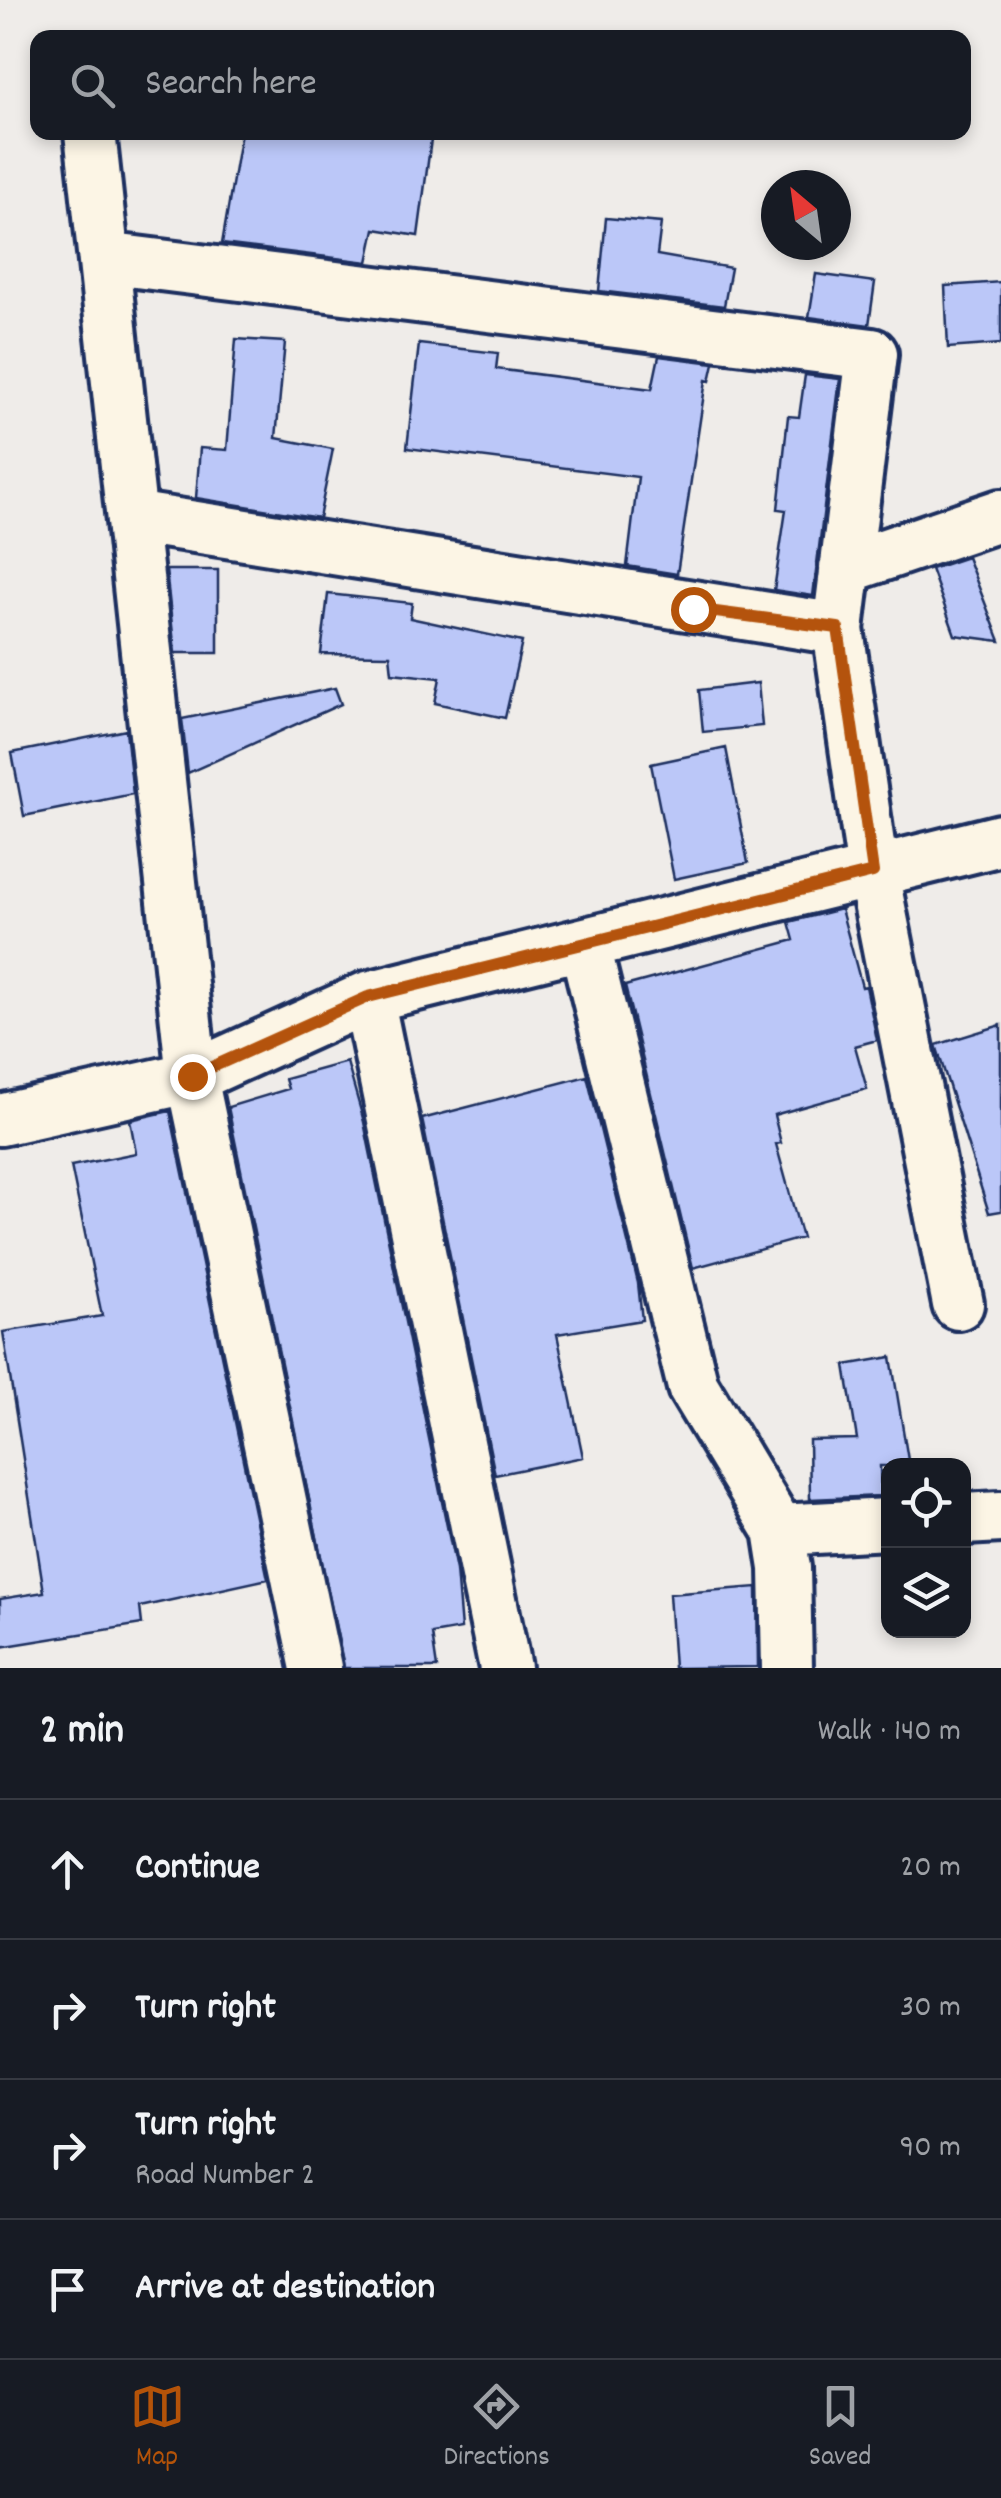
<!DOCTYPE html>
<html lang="en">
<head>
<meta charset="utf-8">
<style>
  body { margin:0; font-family:Dekko,sans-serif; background:#20242c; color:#f1f3f6 }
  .controls { position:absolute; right:30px; bottom:30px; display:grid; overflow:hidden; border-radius:20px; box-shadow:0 5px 15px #0003 }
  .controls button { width:90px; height:90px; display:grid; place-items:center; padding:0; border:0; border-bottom:2px solid #363941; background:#171b24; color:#f1f3f6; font:50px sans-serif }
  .compass { position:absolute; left:761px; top:170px; width:90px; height:90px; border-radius:50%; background:#171b24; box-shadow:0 5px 15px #0003; rotate:331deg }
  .stop { position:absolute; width:30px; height:30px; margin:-22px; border:8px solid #b45309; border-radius:50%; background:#fff }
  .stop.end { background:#b45309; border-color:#fff; box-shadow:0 2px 10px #0008 }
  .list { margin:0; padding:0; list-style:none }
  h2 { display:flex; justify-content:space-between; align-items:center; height:130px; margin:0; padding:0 40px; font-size:42px }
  h2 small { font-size:32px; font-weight:400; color:#9ea1a6 }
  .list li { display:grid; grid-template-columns:65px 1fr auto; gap:30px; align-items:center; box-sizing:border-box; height:140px; padding:0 40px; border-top:2px solid #363941 }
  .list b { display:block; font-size:38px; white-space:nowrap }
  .list p { margin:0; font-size:32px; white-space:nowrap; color:#9ea1a6 }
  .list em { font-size:32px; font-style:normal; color:#9ea1a6 }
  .icon { flex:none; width:55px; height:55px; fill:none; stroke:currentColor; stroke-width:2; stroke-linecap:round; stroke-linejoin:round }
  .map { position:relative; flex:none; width:1001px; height:1668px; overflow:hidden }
  .search { position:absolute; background:#171b24; box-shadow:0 5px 15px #0003; left:30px; right:30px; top:30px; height:110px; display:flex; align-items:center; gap:25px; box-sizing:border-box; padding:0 35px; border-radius:20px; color:#9ea1a6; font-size:38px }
  .sheet { height:690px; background:#171b24 }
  nav { display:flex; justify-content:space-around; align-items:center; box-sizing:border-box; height:140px; border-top:2px solid #363941; background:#171b24; font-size:28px; color:#9ea1a6 }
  nav a { display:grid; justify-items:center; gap:5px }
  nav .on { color:#b45309 }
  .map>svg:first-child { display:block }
  .building { fill:#bbc7f8; stroke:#1b2f5e; stroke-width:2.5 }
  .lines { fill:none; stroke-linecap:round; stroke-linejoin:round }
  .minor-casing { stroke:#1b2f5e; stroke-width:58 }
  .minor { stroke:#fcf5e5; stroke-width:50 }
  .route { stroke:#b45309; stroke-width:12 }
</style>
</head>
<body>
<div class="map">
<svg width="1001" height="1668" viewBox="0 0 1001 1668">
  <rect width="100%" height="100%" fill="#efece9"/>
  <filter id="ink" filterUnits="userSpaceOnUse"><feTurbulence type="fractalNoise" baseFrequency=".01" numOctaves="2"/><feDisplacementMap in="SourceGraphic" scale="20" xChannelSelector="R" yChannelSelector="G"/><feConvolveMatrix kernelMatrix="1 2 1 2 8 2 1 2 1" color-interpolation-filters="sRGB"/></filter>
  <g filter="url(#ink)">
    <path class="building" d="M241,132h191l-14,104 -43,-7 -7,33 -146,-18z
      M606,218l55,5 -4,32 74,13 -7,38 -125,-15z
      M816,274l59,8 -6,43 -60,-8z
      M1001,282v62l-53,4 -3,-62z
      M236,339l49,3 -9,96 57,11 -14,69 -123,-20 4,-50 27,2z
      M419,344l79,9 -2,16 156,20 7,-33 55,7 -4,18 -4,-1 -29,194 -50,-8 11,-89 -231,-29z
      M805,375l35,4 -27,217 -39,-6 12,-80 -8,-1 10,-93 11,1z
      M967,557l33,84 -45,-6 -24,-66z
      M166,570h52v83h-43z
      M328,594l84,9 -2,15 112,24 -17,76 -70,-15 5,-25 -48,-5 -2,-18 -69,-1z
      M758,683l4,43 -59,6 -4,-42z
      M335,688l6,16 -153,69 -6,-54z
      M126,730l7,64 -109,22 -12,-63z
      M726,748l22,115 -74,16 -23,-115z
      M841,909l21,78 4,-1 11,54 -22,6 12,43 -93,26 7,28 -5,1 26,94 -109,30 -68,-282 169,-46 -5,-18z
      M1001,1025v186l-12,2 -53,-168z
      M347,1062l17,60 92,448 5,59 -29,5 5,34h-93l-116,-561 60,-18 -3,-10z
      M587,1076l51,207 4,37 -85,14 26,123 -88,18 -73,-356z
      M170,1111l98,468 -128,28 2,17 -142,23v-48l44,-7 -41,-260 99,-16 -31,-150 65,-13 -6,-33z
      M891,1357l18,109h-29l1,30 -71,3 -1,-59 48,-1 -12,-74z
      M757,1587l1,80 -84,1 -5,-74z"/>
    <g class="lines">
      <g class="minor-casing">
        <path id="minor" d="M90,132l102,945 124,591
          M104,258l768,96 -34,275 35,243 85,432
          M132,517l706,112
          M845,568l156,-53
          M585,946l108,441 86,143 6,38 2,100
          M368,997l137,671
          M0,1120l192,-43 176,-80 633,-157
          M964,1519l37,-2
          M779,1530l109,-6"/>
      </g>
      <use href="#minor" class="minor"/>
    </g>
  </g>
  <g class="lines" filter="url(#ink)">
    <path class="route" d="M192,1076l176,-79 505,-125 -35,-244 -145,-19"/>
  </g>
</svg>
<div class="controls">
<button><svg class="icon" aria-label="locate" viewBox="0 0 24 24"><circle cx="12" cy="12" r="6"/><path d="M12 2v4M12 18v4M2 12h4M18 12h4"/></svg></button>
<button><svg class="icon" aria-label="layers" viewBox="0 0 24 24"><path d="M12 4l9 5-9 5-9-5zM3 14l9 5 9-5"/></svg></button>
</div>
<svg class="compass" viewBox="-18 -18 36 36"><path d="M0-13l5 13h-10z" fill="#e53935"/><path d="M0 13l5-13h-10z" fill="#9ea1a6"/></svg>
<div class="stop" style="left:693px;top:609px"></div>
<div class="stop end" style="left:192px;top:1076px"></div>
<div class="search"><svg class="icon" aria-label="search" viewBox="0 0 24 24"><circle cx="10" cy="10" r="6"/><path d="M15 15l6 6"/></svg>Search here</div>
</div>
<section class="sheet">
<h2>2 min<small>Walk · 140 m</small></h2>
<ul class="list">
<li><svg class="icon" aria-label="ahead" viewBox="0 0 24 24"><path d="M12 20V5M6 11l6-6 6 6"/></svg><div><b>Continue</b></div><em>20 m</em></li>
<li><svg class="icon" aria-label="right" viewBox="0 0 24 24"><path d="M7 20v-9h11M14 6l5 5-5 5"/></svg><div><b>Turn right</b></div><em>30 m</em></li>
<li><svg class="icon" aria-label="right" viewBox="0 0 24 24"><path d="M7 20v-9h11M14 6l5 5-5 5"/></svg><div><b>Turn right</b><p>Road Number 2</p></div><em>90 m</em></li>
<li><svg class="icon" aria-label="arrive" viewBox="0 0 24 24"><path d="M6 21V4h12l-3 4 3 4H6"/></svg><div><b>Arrive at destination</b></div></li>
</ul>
</section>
<nav>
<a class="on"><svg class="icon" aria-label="map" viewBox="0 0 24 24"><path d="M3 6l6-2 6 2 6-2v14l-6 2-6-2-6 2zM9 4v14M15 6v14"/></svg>Map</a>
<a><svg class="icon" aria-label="directions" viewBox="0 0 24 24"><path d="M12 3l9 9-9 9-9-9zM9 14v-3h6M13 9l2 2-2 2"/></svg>Directions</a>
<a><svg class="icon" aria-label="saved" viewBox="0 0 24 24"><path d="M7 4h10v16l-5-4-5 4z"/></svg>Saved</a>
</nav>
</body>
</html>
